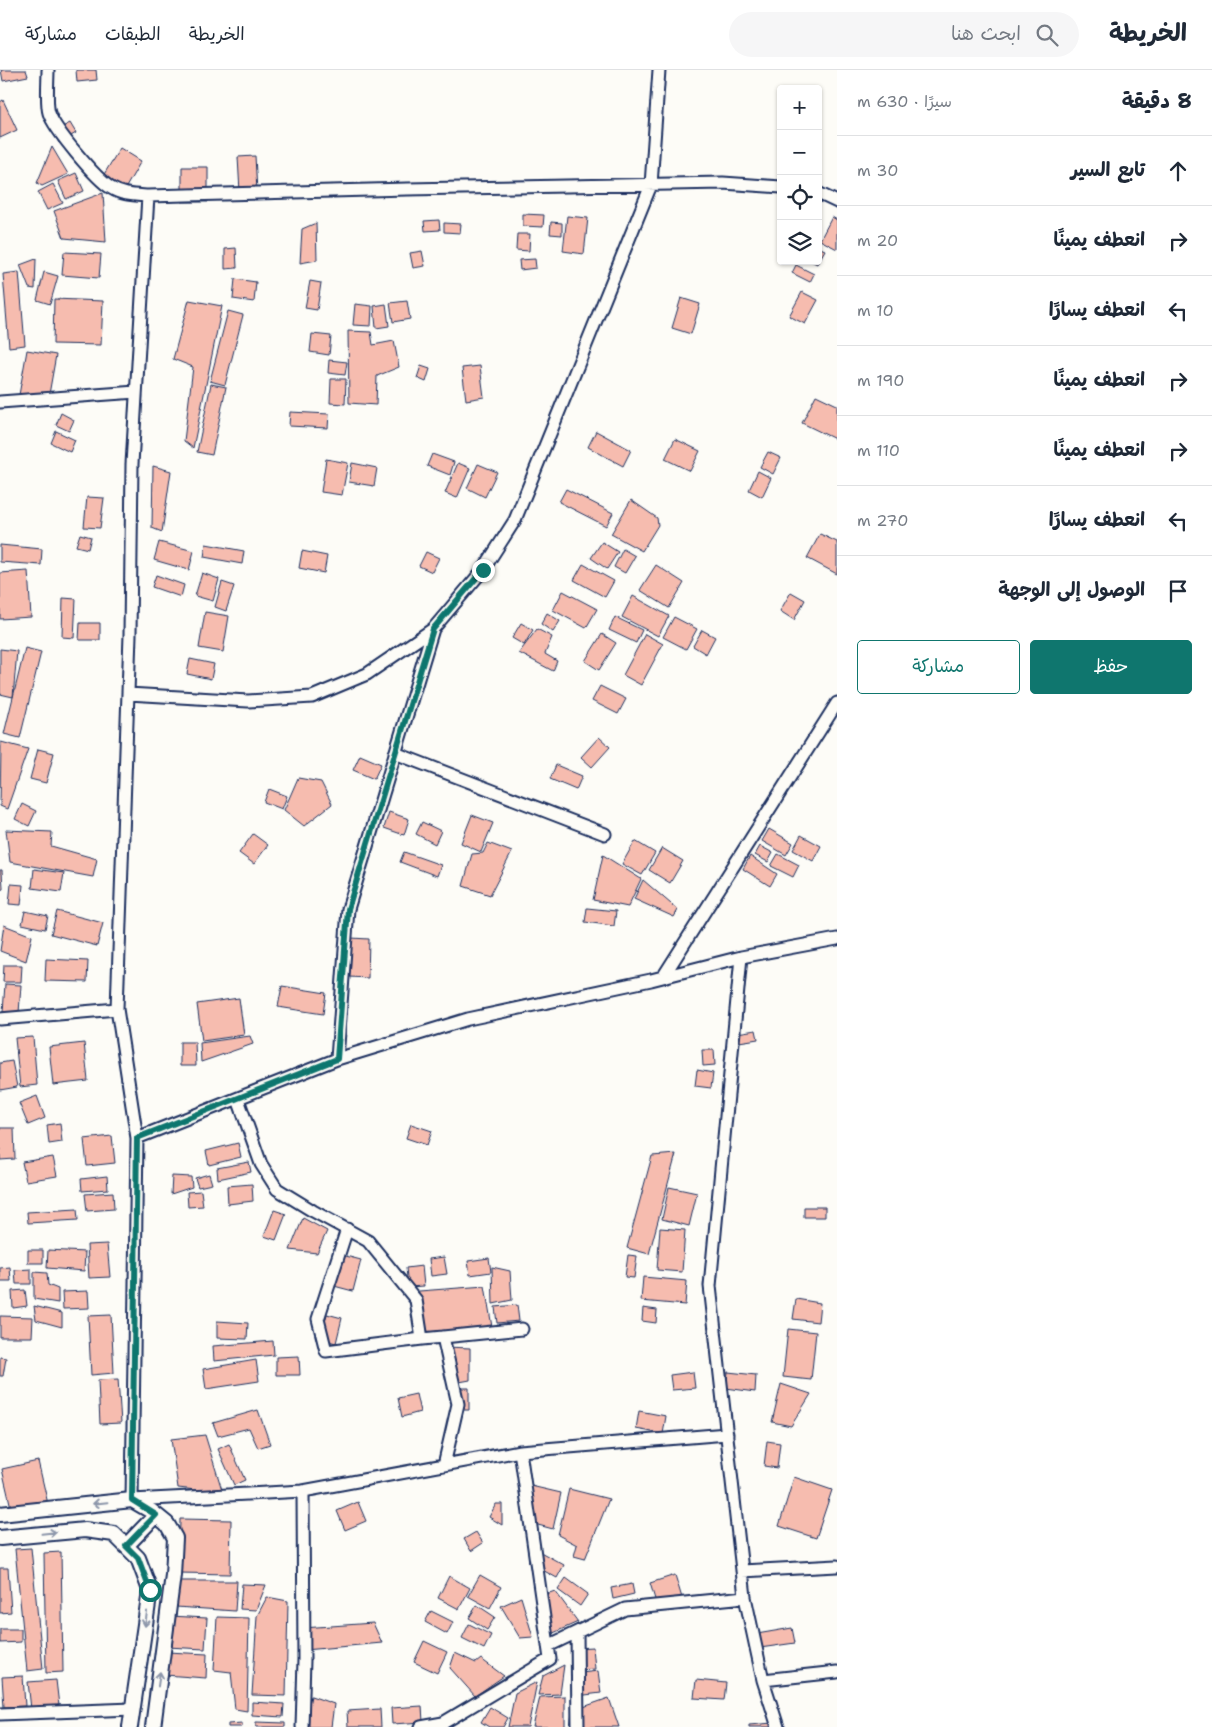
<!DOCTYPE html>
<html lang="ar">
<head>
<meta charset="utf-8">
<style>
  body { margin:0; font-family:"Shantell Sans","Playpen Sans Arabic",sans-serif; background:#f6f6f7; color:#1f2937; direction:rtl }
  .controls { position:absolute; right:15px; top:15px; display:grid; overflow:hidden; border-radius:5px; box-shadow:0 1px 4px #0004 }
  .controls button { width:45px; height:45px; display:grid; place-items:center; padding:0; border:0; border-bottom:1px solid #e0e1e3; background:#fff; color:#1f2937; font:25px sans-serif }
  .stop { position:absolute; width:15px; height:15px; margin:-11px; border:4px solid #0f766e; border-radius:50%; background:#fff }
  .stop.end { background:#0f766e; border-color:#fff; box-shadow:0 1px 5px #0008 }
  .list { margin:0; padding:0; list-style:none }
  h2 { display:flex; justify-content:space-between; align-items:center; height:65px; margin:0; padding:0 20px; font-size:21px }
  h2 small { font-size:16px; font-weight:400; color:#747a83 }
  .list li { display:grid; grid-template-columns:32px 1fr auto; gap:15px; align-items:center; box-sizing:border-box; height:70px; padding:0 20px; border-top:1px solid #e0e1e3 }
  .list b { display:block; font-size:19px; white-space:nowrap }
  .list em { font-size:16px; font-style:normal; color:#747a83 }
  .actions { display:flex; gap:10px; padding:15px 20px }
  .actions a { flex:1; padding:11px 0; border:1px solid #0f766e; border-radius:5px; text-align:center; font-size:18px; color:#0f766e }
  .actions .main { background:#0f766e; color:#fff }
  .icon { flex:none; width:28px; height:28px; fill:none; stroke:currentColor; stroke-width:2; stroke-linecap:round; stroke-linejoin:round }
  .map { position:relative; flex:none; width:837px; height:1657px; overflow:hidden; direction:ltr }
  header { display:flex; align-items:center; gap:30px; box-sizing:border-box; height:70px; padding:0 25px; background:#fff; border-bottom:1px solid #e0e1e3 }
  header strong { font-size:24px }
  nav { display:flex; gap:28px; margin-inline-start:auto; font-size:18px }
  .search { width:350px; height:45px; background:#f6f6f7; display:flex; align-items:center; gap:12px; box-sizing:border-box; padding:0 18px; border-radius:28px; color:#747a83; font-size:19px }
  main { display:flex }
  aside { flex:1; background:#fff }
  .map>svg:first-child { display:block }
  .building { fill:#f6bcaf; stroke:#1b2f5e }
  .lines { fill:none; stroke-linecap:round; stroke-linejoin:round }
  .minor-casing { stroke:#1b2f5e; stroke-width:15 }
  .tertiary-casing { stroke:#1b2f5e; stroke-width:18 }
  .minor { stroke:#fdfcf7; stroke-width:11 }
  .tertiary { stroke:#fdfcf7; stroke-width:14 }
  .oneway { stroke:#8c96aa }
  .route { stroke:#0f766e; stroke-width:6 }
</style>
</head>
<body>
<header>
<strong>الخريطة</strong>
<div class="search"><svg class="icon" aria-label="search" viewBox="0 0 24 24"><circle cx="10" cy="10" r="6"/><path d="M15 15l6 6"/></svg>ابحث هنا</div>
<nav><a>الخريطة</a><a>الطبقات</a><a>مشاركة</a></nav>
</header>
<main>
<aside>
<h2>8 دقيقة<small>سيرًا · 630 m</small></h2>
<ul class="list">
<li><svg class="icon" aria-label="ahead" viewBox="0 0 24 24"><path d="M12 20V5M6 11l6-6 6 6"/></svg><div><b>تابع السير</b></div><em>30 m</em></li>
<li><svg class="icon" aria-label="right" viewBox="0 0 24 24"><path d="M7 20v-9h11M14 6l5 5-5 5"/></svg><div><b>انعطف يمينًا</b></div><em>20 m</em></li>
<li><svg class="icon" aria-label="left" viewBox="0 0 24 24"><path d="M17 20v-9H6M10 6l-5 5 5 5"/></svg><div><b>انعطف يسارًا</b></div><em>10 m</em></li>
<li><svg class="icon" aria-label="right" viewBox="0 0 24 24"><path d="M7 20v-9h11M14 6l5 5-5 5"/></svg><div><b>انعطف يمينًا</b></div><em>190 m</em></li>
<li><svg class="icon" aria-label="right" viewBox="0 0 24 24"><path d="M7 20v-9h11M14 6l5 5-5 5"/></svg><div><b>انعطف يمينًا</b></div><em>110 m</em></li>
<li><svg class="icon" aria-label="left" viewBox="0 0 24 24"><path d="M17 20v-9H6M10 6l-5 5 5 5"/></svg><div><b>انعطف يسارًا</b></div><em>270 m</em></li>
<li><svg class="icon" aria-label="arrive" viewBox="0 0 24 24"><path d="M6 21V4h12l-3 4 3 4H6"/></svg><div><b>الوصول إلى الوجهة</b></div></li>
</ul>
<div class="actions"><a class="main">حفظ</a><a>مشاركة</a></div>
</aside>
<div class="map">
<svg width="837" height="1657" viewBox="0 0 837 1657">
  <rect width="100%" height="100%" fill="#fdfcf7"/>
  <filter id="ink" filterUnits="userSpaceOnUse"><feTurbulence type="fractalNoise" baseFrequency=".02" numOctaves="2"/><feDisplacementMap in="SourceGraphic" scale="10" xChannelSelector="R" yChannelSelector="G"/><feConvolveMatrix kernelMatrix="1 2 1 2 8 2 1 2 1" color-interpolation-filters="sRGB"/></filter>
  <g filter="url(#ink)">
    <path class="building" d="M1,0h25l2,6 -25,5z
      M76,0h20l1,10 -20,2z
      M3,30l14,30 -17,8v-36z
      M70,53l6,10 -17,10 -6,-11z
      M52,77l16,27 -26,12 -5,-3z
      M120,78l21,13 -16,28 -22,-13z
      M255,86l2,35 -17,1 -2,-35z
      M182,97h26v35h-26z
      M76,103l8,18 -18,8 -8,-18z
      M53,114l10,19 -16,7 -9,-18z
      M103,123l3,49 -42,-4 -10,-27z
      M523,144l21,1 -1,12 -20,-1z
      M567,146l21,2 -4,36 -21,-3z
      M832,147l5,3v29l-17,-9z
      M439,150l1,10 -15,1 -1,-10z
      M551,152l11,1v12l-12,-1z
      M316,153l1,37 -17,3 2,-34z
      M444,153l17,1 -1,9 -16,-1z
      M517,164h13l-1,17 -13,-1z
      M818,177l7,3 -8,14 -6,-3h7z
      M236,178l1,20 -12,1v-20z
      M422,181l3,15 -12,2 -3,-15z
      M64,182l37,2 -2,24 -37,-3z
      M36,189l-1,30 -6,-1 -9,-23z
      M535,189l1,9 -16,2 -1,-10z
      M796,195l18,9 -4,8 -18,-9z
      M19,202l6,73 -16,2 -6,-73z
      M44,202l14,4 -8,28 -13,-4z
      M235,209l21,3 -2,20 -21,-3z
      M310,211l11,2 -4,27 -12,-2z
      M802,222l16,8 -13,24 -16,-8z
      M681,228l19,6 -9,30 -19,-6z
      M54,229l49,2 -2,44 -48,-1z
      M189,230l33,6 -29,142 -9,-7 9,-74 -20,-8z
      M407,231l3,18 -17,3 -3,-19z
      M355,234l17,2 -1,20 -18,-1z
      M386,234l3,22 -13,2 -2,-22z
      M228,241l15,4 -18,70 -15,-4z
      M348,261l23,1 2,13 21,-4 5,26 -22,9 -1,29 -27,-2z
      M312,264l19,2 -2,19 -19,-3z
      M27,280l29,5 -8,45 -29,-5z
      M329,290l18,2 -2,13 -17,-2z
      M421,296l9,3 -4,13 -9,-4z
      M480,296l4,31 -18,3 -4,-32z
      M331,309h15l-1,25 -15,-1z
      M211,314l15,3 -14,68 -15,-3z
      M816,325l21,10v35l-35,-17z
      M290,342l39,2 -1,14 -39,-2z
      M61,343l13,7 -5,11 -13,-6z
      M56,361l19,9 -5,12 -19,-9z
      M596,361l35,19 -8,16 -35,-19z
      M675,369l25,12 -10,20 -25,-12z
      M768,382l13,6 -8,16 -13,-7z
      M432,384l22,8 -4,13 -23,-9z
      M326,389l22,4 -6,32 -21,-3z
      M352,393l25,5 -3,18 -25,-4z
      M458,393l12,5 -13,30 -12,-5z
      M478,394l19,8 -12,25 -18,-9z
      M153,396l18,5 -9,61 -10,-4z
      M758,401l13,7 -9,19 -13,-7z
      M566,419l47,24 -7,13 -47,-24z
      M87,427l17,1 -4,30 -16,-1z
      M631,430l26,18 1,7 -16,26 -31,-17z
      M80,464l11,3 -3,12 -12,-3z
      M820,464l17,8v32l-30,-16z
      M159,472l35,9 -5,19 -35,-10z
      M602,472l16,10 -11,17 -16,-11z
      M206,474l38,7 -2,13 -38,-7z
      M0,475l42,4 -1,16 -41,-3z
      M623,479l12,7 -10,17 -11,-6z
      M302,481l25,5 -3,17 -25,-5z
      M426,482l13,6 -7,14 -13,-6z
      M583,494l31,17 -9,16 -31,-17z
      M656,495l28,18 -15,25 -29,-18z
      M28,501l3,46 -31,2v-46z
      M202,503l17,6 -6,22 -18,-5z
      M156,505l28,10 -3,12 -29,-10z
      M222,512l12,4 -8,25 -11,-4z
      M563,521l34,18 -11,19 -33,-18z
      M791,522l14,8 -11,20 -14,-9z
      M633,526l36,20 -11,20 -36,-19z
      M63,528l13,1 -2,39 -12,-1z
      M205,542l24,4 -6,36 -24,-4z
      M547,543l13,8 -7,11 -12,-8z
      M615,547l27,13 -6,13 -27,-13z
      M674,547l23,12 -11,20 -23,-12z
      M80,553h20v17h-21z
      M521,553l12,7 -9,15 -12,-7z
      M537,559l15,8 -7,17 12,7 -4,10 -34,-18z
      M702,560l13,7 -9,17 -13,-8z
      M602,564l14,9 -17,27 -14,-9z
      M645,564l18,10 -22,41 -18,-10z
      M25,578l16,4 -21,86 -16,-4z
      M0,579l17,2 -4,46 -13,-3z
      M190,589l24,5 -3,15 -24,-5z
      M600,616l26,13 -8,15 -26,-13z
      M599,667l11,10 -18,20 -11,-10z
      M1,672l27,7 -21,60 -7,-3z
      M38,679l16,4 -8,30 -16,-4z
      M360,685l21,9 -7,15 -21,-9z
      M556,695l26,11 -6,14 -26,-11z
      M298,708l23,4 11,22 -28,22 -20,-16z
      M269,719l18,7 -5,13 -18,-7z
      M22,734l14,7 -7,15 -14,-7z
      M389,742l20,7 -5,16 -20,-7z
      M472,745l21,8 -12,29 -20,-9z
      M422,752l19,9 -6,13 -19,-10z
      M769,759l24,14 -7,12 -24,-14z
      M6,760l46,2 -1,14 46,13 -4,18 -83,-15z
      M253,764l15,11 -14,19 -15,-11z
      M801,765l20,11 -8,15 -20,-11z
      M635,771l20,12 -13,22 -20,-11z
      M488,773l24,9 -22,43 -27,-9 9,-32 11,-1z
      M760,776l13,7 -5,9 -13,-7z
      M662,778l21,13 -13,22 -21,-13z
      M404,782l37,13 -4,11 -37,-14z
      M778,784l21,11 -6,12 -22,-11z
      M603,785l38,24 -13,28 -35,-7z
      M750,786l27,18 -7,12 -27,-17z
      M34,799l30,4 -3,19 -29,-4z
      M0,800h2l1,19 -3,1z
      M643,810l35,30 -4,7 -40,-18z
      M11,814l12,1 -2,20 -12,-1z
      M587,838l29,3 -2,15 -29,-4z
      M25,841l23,5 -3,13 -23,-5z
      M57,841l46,12 -6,23 -46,-12z
      M4,855l28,11 -6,25 -26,-10z
      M351,868l18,1 -1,39 -19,-1z
      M46,889l42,2 -1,21 -42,-1z
      M4,895h18l-1,17h-18z
      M5,914l16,1 -2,28 -16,-1z
      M282,916l44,7 -3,21 -45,-7z
      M239,928l5,37 -42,6 -5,-37z
      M756,960l2,9 -19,3 -2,-9z
      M250,966l3,8 -52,18 -1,-19z
      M33,967l4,48 -17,2 -5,-49z
      M180,972h15l1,24h-16z
      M84,973l4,38 -35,4 -4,-38z
      M702,980h12l1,15 -12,1z
      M12,991l5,26 -17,3v-27z
      M697,1000l16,3 -2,15 -16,-2z
      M37,1026l8,22 -17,7 -9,-22z
      M60,1053l2,19 -13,2 -2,-19z
      M411,1054l21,7 -5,14 -21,-7z
      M0,1058h14l1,31 -15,1z
      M112,1066l3,27 -28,3 -3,-27z
      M238,1073l3,14 -32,8 -3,-14z
      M676,1084l-27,100 -22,-6 25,-92z
      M53,1087l4,19 -31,5 -4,-19z
      M249,1092l2,10 -33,7 -1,-11z
      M209,1104l3,10 -14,3 -3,-9z
      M107,1106l1,13 -26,2 -1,-12z
      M172,1106l19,1 1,10 -21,7z
      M252,1114l1,17 -25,3 -1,-18z
      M669,1117l28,6 -8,33 -27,-7z
      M201,1121l2,15 -15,1 -1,-15z
      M113,1122l1,17 -27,2 -2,-17z
      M804,1137h21v10h-21z
      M77,1139l1,11 -50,3 -1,-11z
      M274,1140l12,4 -10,26 -12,-4z
      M303,1148l24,13 -10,22 -27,-3z
      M660,1158l25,2 -3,42 -25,-2z
      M107,1174l3,33 -21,1 -2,-33z
      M28,1180h15v13h-15z
      M48,1180l37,2 -1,19 -37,-3z
      M342,1185l19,5 -8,31 -19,-5z
      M628,1185l9,1 -3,22 -9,-1z
      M444,1187l3,17 -16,2 -2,-17z
      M489,1188l2,14 -21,3 -2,-14z
      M422,1196l2,20 -16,1 -2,-19z
      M10,1197l1,14h-11v-13z
      M492,1197l18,4 2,29 -19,4z
      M31,1199v15h-15l-1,-14z
      M34,1202l13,1 1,12 10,4v14l-24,-4z
      M643,1207l44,4 -2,24 -44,-4z
      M485,1216l7,41 -67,6 -19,-41z
      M25,1220l2,16 -14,2 -1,-17z
      M88,1221l1,17 -26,1 -1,-17z
      M796,1229l24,4 -2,19 -25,-3z
      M517,1235l2,16 -22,2 -2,-16z
      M34,1236l28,7v14l-26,-7z
      M643,1238l14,2 -1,13 -14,-2z
      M327,1244l15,4 -6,25 -15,-4z
      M111,1245l3,58 -23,2 -3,-59z
      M0,1246l33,1 -1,20h-32z
      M217,1251l31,2 -1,16 -30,-1z
      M788,1259l28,3 -5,48 -28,-3z
      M273,1271l1,14 -60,6 -1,-15z
      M446,1277l24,1v32l-16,3z
      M299,1286l1,19h-24v-18z
      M0,1287l6,1 -3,18h-3z
      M256,1290l3,21 -53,8 -3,-20z
      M693,1302l2,16 -23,2 -2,-15z
      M728,1302l28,3 -1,17 -29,-4z
      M118,1309l3,44 -21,1 -2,-44z
      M781,1314l30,10 -20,32 -19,-4z
      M454,1318h15v22h-15z
      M416,1324l4,18 -18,5 -4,-19z
      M258,1340l12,34 -12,4 -9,-20 -31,8 -5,-13z
      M639,1341l27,5 -3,18 -27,-5z
      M205,1365l18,58 -45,-5 -7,-49z
      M767,1371l13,2 -3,25 -13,-2z
      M229,1374l16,36 -11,5 -16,-36z
      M38,1391l10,43 -36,8 -10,-43z
      M794,1407l38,13 -16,48 -37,-12z
      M531,1416l30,7 -8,36 -30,-8z
      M569,1419l40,10 -24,60 -11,-3 3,-11 -19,-10z
      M358,1432l8,19 -21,9 -8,-19z
      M496,1434h6v21l-13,-8z
      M180,1449l51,1 -1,54 -51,-1z
      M476,1462l7,11 -12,8 -7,-12z
      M31,1478l12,121 -16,2 -12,-122z
      M535,1479l29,16 -7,13 -29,-16z
      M61,1482l2,120 -17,1 -2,-120z
      M0,1498h8l3,44 -11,1z
      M480,1505l21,12 -11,21 -22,-12z
      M675,1505l7,23 -25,8 -7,-23z
      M449,1506l21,12 -11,21 -21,-11z
      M566,1508l22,16 -8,12 -22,-16z
      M176,1511h61l-2,30 -59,-4z
      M242,1514l24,1 -10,25 -16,-1z
      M632,1514l2,10 -21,5 -2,-11z
      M555,1521l23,31 -27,12 -13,-37z
      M267,1527l21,4 -2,95 -34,-1 5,-79z
      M521,1527l12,40 -13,1 -19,-32z
      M477,1535l18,12 -8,13 -18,-12z
      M431,1541l22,11 -6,12 -22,-12z
      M169,1546l38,2 -2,31 -38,-2z
      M217,1547l32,1 -2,93 -12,-2 -4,-37 -17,-2z
      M373,1553l9,20 -77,7 -2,-22z
      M469,1554l22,11 -7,14 -22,-11z
      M792,1558l3,15 -35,5 -3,-14z
      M0,1559h21v13l-21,1z
      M424,1571l23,11 -10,21 -23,-11z
      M593,1577l2,22 -19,1 -2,-22z
      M167,1582l40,2 -1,24 -41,-3z
      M455,1583l21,10 5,-4 23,17 -29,20 -25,-28z
      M564,1595l-4,29 -22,1 5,-19z
      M598,1601l3,22 -24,3 -4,-22z
      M23,1606l2,30 -21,1 -2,-30z
      M56,1610l3,26 -28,3 -3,-27z
      M696,1610l30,3 -2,17 -30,-2z
      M537,1612l-9,45h-20l7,-34z
      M311,1626l23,8 -3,23h-28z
      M565,1626v31h-32l7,-30z
      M609,1628l10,29h-49l2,-16z
      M252,1632l32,2 -1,13 -31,-2z
      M422,1636l1,16 -31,2 -1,-16z
      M490,1637l18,11 -5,9h-14l-8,-5z
      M380,1639l1,18h-33l-1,-16z
      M256,1652l29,1v4h-29z
      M242,1653v4h-14v-3z
      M773,1653v4h-24v-2z"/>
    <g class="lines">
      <g class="minor-casing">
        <path id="minor" d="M48,0c0,11 -2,34 1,43 5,16 47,66 62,75 11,7 24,7 37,8l259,-7 316,-6 58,4
          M818,123l19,9
          M0,332l136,-10
          M128,624l120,7 64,-4 55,-23 66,-45 50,-59 32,-50 136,-335 8,-115
          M395,683l210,81
          M741,887l-31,329 35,311 18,83 15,47
          M663,907l174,-274
          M117,939l20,129 -5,362 171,-9 1,169 -2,67
          M0,949l117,-10 13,-374 2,-171 16,-268
          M337,989l11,-150 85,-280
          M238,1029l23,65 16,25 36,22 55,30 48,59 6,39 -96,12 -8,-32 29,-90
          M137,1068l200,-79 131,-40 183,-39 90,-23 96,-18
          M443,1267l79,-8
          M422,1269l21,-2 15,67 -14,61
          M520,1381l207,-17
          M303,1421l217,-40 30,208 -107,64 -22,4
          M742,1501l95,-5
          M577,1562l1,95
          M548,1576l77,-37 120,-12
          M763,1610l74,-8
          M0,1644l133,-5"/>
      </g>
      <g class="tertiary-casing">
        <path id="tertiary" d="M0,1444l132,-14 19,11 16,13 8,14 -2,37 -20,152
          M0,1468l85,-8 29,4 24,24 12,32 -20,137
          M126,1476l30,-31"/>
      </g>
      <use href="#minor" class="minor"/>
      <use href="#tertiary" class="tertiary"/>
    </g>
    <defs><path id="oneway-shaft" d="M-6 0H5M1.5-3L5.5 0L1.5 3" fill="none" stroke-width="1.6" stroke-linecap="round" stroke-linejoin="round" transform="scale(1.25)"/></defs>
    <g class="oneway">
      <use href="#oneway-shaft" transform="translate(100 1433) rotate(174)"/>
      <use href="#oneway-shaft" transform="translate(49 1463) rotate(-6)"/>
      <use href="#oneway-shaft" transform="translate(146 1549) rotate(98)"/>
      <use href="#oneway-shaft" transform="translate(159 1609) rotate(-82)"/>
    </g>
  </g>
  <g class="lines" filter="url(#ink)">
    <path class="route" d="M150,1520l-12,-32 -12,-12 30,-31 -24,-15 5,-362 200,-79 11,-150 85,-280 50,-59"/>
  </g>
</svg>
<div class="controls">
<button>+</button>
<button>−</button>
<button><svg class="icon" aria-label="locate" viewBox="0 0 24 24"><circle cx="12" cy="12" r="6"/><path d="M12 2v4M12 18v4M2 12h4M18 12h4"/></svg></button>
<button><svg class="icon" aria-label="layers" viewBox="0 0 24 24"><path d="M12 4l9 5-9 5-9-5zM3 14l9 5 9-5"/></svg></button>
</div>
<div class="stop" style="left:150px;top:1520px"></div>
<div class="stop end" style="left:483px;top:500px"></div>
</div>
</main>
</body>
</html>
